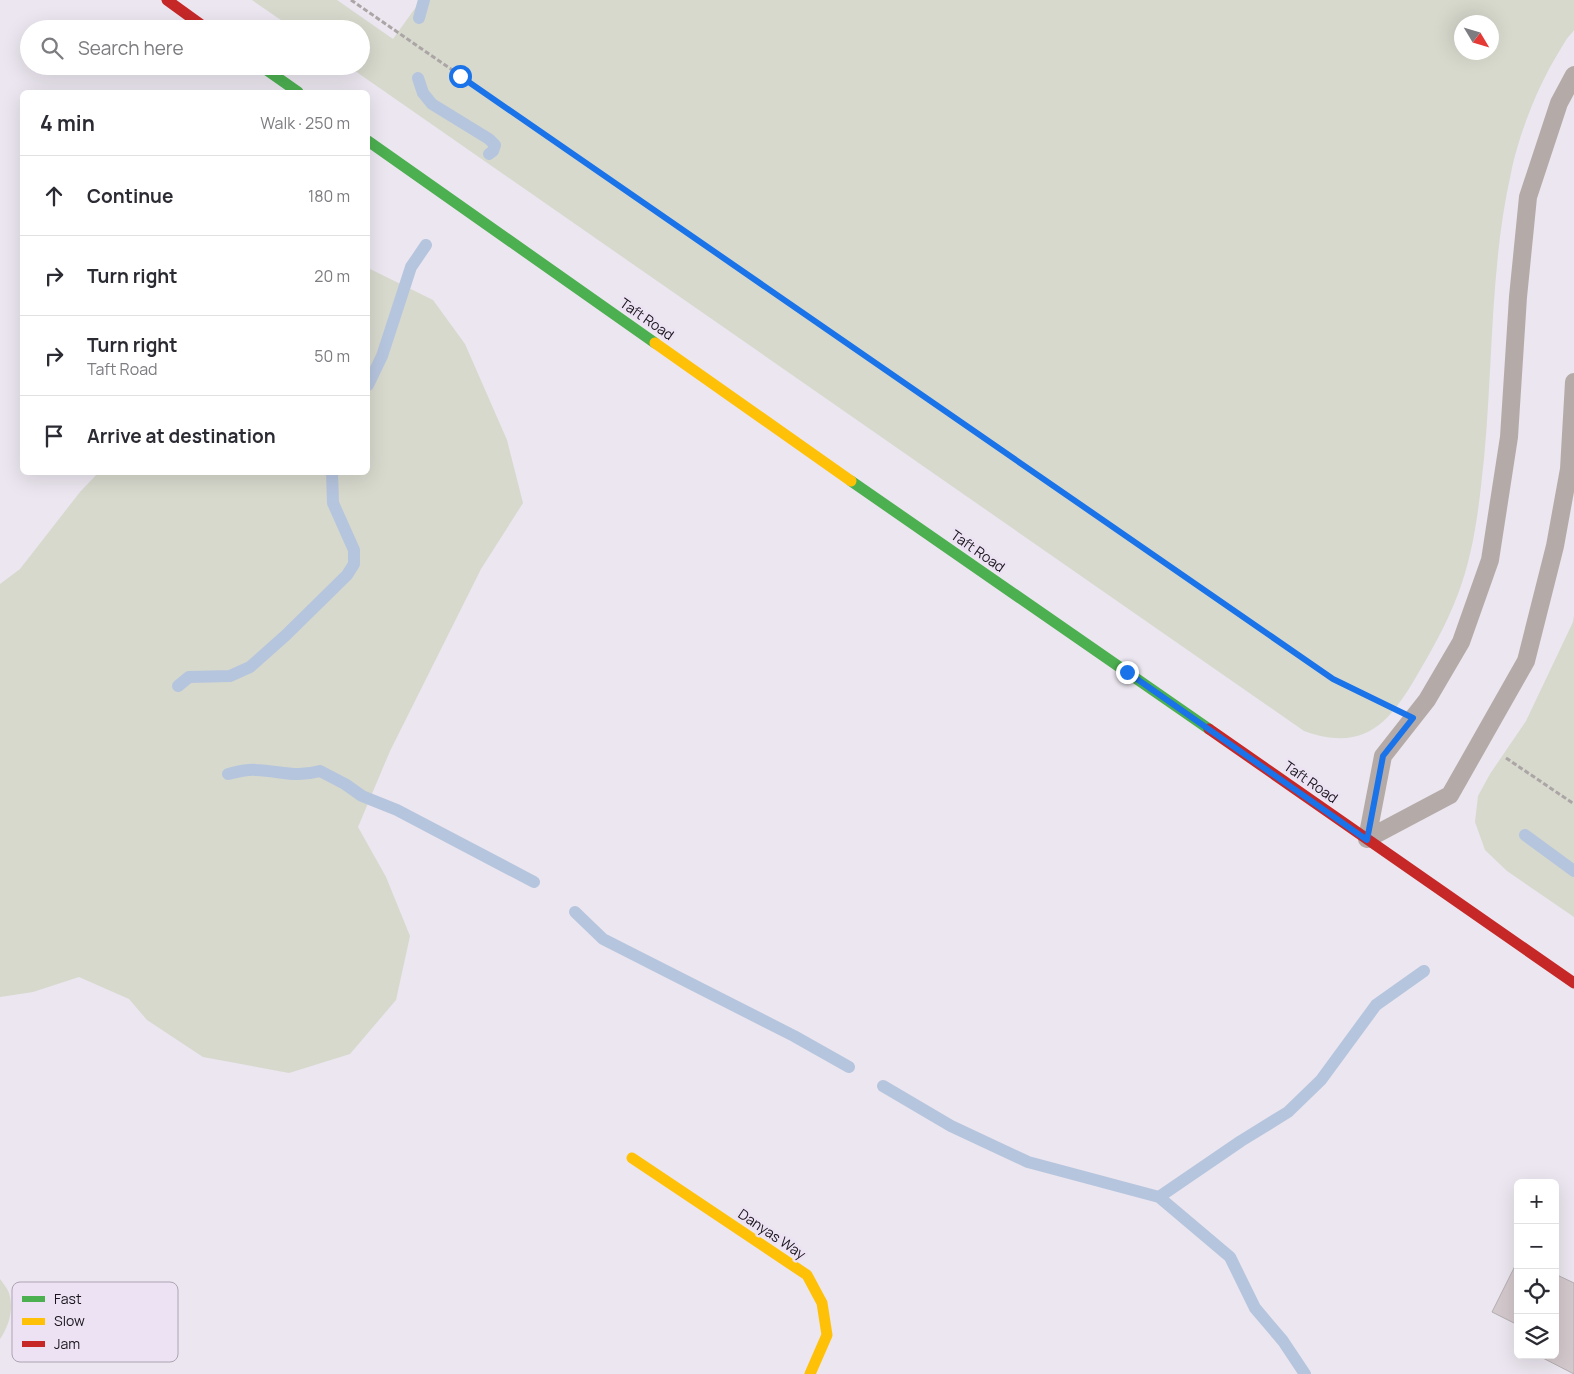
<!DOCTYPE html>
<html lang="en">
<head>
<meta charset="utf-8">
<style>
  body { margin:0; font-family:Manrope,sans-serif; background:#f2f2f3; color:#2b2b33 }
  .controls { position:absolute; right:15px; bottom:15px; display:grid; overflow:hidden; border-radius:8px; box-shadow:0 5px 20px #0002 }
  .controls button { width:45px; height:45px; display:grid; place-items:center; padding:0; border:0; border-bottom:1px solid #e1e1e2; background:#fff; color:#2b2b33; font:25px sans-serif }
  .compass { position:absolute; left:1454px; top:15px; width:45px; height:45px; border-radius:50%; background:#fff; box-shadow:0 5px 20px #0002; rotate:128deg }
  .stop { position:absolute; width:15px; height:15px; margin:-11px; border:4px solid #1a73e8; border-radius:50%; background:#fff }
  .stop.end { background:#1a73e8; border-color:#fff; box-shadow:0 1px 5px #0008 }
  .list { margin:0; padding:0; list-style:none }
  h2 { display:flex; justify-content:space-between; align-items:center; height:65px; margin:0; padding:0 20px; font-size:21px }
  h2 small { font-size:16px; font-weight:400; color:#7c7c81 }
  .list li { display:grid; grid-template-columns:32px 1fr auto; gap:15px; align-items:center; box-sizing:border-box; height:80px; padding:0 20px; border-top:1px solid #e1e1e2 }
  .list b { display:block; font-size:19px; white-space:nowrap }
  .list p { margin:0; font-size:16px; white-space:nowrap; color:#7c7c81 }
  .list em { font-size:16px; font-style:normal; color:#7c7c81 }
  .icon { flex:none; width:28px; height:28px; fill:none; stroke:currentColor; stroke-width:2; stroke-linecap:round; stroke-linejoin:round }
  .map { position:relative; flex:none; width:1574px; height:1374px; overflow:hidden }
  .search { position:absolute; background:#fff; box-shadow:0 5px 20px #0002; left:20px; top:20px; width:350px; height:55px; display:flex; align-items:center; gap:12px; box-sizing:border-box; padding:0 18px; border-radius:28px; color:#7c7c81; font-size:19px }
  .panel { position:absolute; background:#fff; box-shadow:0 5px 20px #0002; left:20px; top:90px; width:350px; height:385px; border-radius:8px }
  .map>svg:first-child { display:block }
  .green { fill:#d7d9cd; fill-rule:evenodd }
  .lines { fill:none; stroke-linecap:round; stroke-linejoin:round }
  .stream { stroke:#b6c5de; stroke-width:12 }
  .building { fill:#d3c8cb; stroke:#b3aeb1 }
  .path { stroke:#aca5a5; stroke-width:3; stroke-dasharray:5 2.5; stroke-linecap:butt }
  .lane { stroke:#b4aba8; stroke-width:18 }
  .fast { stroke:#4caf50; stroke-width:11 }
  .slow { stroke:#ffc107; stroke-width:11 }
  .jam { stroke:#c62828; stroke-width:11 }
  .route { stroke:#1a73e8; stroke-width:6 }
  .labels { text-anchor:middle; stroke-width:5; stroke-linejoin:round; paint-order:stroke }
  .street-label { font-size:14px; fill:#19151b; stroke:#ece2f3 }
  .key { fill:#ece2f3; stroke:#ada4b2; stroke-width:1 }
  .key-label { font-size:14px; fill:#19151b }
</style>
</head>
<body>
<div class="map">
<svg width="1574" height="1374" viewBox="0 0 1574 1374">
  <rect width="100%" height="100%" fill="#ebe6ef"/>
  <path class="green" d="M252,0h85l56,39 28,-39h1153c0,8 0,22 0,30 -2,3 -6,7 -8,10 -7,12 -15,24 -21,37 -14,27 -28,66 -34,96 -23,102 -17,209 -30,313 -4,36 -10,74 -23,108 -11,29 -26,56 -42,83 -28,48 -53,75 -112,54l-956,-665h13v-37h-67zM1492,22v30h-30v-30z
    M368,268l65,32 32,44 42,96 16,63 -42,66 -91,182 -32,76 28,50 24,59 -14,64 -46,54 -61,19 -86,-16 -56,-37 -18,-21 -50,-22 -46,15 -33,5v-413l20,-15 60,-77 18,-19 270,-1z
    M1574,615v302l-67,-46 -22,-21 -10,-28 3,-26 12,-22 36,-53 47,-99z
    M0,1279c3,4 7,9 9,14 5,16 0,33 -9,46z"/>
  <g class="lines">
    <path class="stream" d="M419,18l5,-18
      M418,78l5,15 9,11 57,35 6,6 -2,6 -4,3
      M368,385l14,-29 29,-89 15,-22
      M178,686l11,-9 41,-1 20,-9 36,-32 61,-60 7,-11v-14l-21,-47 -1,-31
      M228,774c9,-2 19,-5 28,-4 25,1 39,8 64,1l25,13 17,12 35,14 137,72
      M1525,835l49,36
      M575,912l28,27 191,97 55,31
      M883,1086l68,40 77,36 131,35 71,60 25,51 28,33 22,33
      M1159,1197l82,-56 47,-29 33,-32 55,-75 48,-34"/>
  </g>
  <path class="building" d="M1518,1260v65l-26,-13z
    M1555,1274l19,9v91l-37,-19h18z"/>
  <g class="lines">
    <path class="path" d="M351,0l982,679 51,25
      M1506,758l68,46"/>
    <path class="lane" d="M1367,839l16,-83 44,-56 34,-58 29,-82 19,-123 9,-140 10,-100 31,-94 15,-28
      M1367,839l83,-44 76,-134 29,-115 14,-77 5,-87"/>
    <path class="fast" d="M261,66l37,26
      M368,141l287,202
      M851,481l358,248"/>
    <path class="slow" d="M655,343l196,138
      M632,1158l175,117 15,28 5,32 -17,39"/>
    <path class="jam" d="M167,0l40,29
      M1209,729l365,254"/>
  </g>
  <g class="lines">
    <path class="route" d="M460,76l873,603 80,39 -30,38 -16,84 -240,-168"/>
  </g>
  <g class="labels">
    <g class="street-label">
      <text transform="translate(647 319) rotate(35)" y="5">Taft Road</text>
      <text transform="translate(978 551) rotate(35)" y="5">Taft Road</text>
      <text transform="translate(1311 782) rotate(35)" y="5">Taft Road</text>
      <text transform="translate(772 1234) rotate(34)" y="5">Danyas Way</text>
    </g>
  </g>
  <rect x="12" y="1282" width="166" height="80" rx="8" class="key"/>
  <rect x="22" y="1296" width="23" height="6" fill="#4caf50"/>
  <rect x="22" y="1318" width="23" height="7" fill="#ffc107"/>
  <rect x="22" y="1341" width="23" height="6" fill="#c62828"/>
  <g class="key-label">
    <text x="54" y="1304">Fast</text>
    <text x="54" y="1326">Slow</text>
    <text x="54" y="1349">Jam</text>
  </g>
</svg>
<div class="controls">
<button>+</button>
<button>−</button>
<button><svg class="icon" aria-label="locate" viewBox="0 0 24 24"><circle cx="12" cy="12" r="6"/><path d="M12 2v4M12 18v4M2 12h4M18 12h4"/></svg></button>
<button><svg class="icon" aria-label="layers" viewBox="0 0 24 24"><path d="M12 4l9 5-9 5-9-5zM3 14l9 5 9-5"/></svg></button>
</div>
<svg class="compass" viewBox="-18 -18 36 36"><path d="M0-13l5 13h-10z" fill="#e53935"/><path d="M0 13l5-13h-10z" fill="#7c7c81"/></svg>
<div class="stop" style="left:460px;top:76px"></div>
<div class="stop end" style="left:1127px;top:672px"></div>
<div class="search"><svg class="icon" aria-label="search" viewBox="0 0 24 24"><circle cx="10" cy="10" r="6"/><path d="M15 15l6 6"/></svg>Search here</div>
<section class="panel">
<h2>4 min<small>Walk · 250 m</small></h2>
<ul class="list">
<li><svg class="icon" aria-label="ahead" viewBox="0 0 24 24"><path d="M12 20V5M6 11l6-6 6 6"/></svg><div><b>Continue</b></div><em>180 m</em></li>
<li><svg class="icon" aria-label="right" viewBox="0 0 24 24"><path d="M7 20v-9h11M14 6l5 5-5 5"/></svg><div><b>Turn right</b></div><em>20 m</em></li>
<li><svg class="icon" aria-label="right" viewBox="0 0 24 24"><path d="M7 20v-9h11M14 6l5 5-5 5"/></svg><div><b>Turn right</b><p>Taft Road</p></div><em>50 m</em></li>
<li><svg class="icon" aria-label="arrive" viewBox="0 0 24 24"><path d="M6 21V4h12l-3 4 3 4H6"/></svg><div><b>Arrive at destination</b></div></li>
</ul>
</section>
</div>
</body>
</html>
